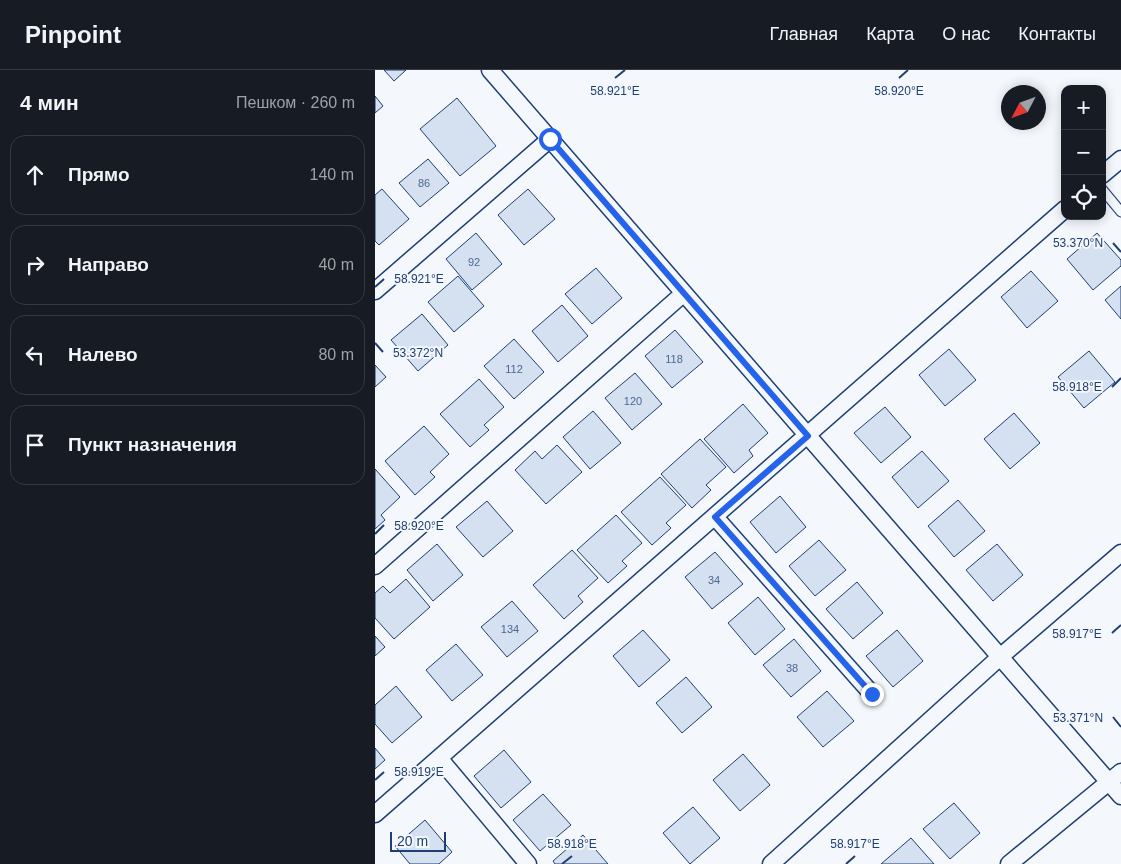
<!DOCTYPE html>
<html lang="ru">
<head>
<meta charset="utf-8">
<style>
  body { margin:0; font-family:Arial,sans-serif; background:#20242c; color:#f1f3f6 }
  .controls { position:absolute; right:15px; top:15px; display:grid; overflow:hidden; border-radius:10px; box-shadow:0 2px 12px #0003 }
  .controls button { width:45px; height:45px; display:grid; place-items:center; padding:0; border:0; border-bottom:1px solid #363941; background:#171b24; color:#f1f3f6; font:25px sans-serif }
  .compass { position:absolute; left:626px; top:15px; width:45px; height:45px; border-radius:50%; background:#171b24; box-shadow:0 2px 12px #0003; rotate:229deg }
  .scale { position:absolute; left:15px; bottom:12px; width:56px; box-sizing:border-box; padding-left:5px; border:2px solid #1d3f73; border-top:0; font-size:14px; line-height:18px; white-space:nowrap; color:#1d3f73; -webkit-text-stroke:4px #f4f7fb; paint-order:stroke }
  .stop { position:absolute; width:15px; height:15px; margin:-11px; border:4px solid #2563eb; border-radius:50%; background:#fff }
  .stop.end { background:#2563eb; border-color:#fff; box-shadow:0 1px 5px #0008 }
  .list { margin:0; padding:0; list-style:none }
  h2 { display:flex; justify-content:space-between; align-items:center; height:65px; margin:0; padding:0 20px; font-size:21px }
  h2 small { font-size:16px; font-weight:400; color:#9ea1a6 }
  .list li { display:grid; grid-template-columns:32px 1fr auto; gap:15px; align-items:center; box-sizing:border-box; height:80px; margin:0 10px 10px; padding:0 10px; border:1px solid #363941; border-radius:15px }
  .list b { display:block; font-size:19px; white-space:nowrap }
  .list em { font-size:16px; font-style:normal; color:#9ea1a6 }
  .icon { flex:none; width:28px; height:28px; fill:none; stroke:currentColor; stroke-width:2; stroke-linecap:round; stroke-linejoin:round }
  .map { position:relative; flex:none; width:746px; height:794px; overflow:hidden }
  header { display:flex; align-items:center; gap:30px; box-sizing:border-box; height:70px; padding:0 25px; background:#171b24; border-bottom:1px solid #363941 }
  header strong { font-size:24px }
  nav { display:flex; gap:28px; margin-inline-start:auto; font-size:18px }
  main { display:flex }
  aside { flex:1; background:#171b24 }
  .map>svg:first-child { display:block }
  .building { fill:#d5e0f0; stroke:#1d3f73 }
  .lines { fill:none; stroke-linecap:round; stroke-linejoin:round }
  .service-casing { stroke:#1d3f73; stroke-width:11 }
  .minor-casing { stroke:#1d3f73; stroke-width:19 }
  .service { stroke:#f4f7fb; stroke-width:9 }
  .minor { stroke:#f4f7fb; stroke-width:16 }
  .route { stroke:#2563eb; stroke-width:6 }
  .ticks { fill:none; stroke:#1d3f73; stroke-width:2 }
  .labels { text-anchor:middle; stroke-width:4; stroke-linejoin:round; paint-order:stroke }
  .number-label { font-size:11px; fill:#4b6792 }
  .ticks-label { font-size:12px; text-anchor:middle; fill:#1d3f73; stroke:#f4f7fb; stroke-width:4; stroke-linejoin:round; paint-order:stroke }
</style>
</head>
<body>
<header>
<strong>Pinpoint</strong>
<nav><a>Главная</a><a>Карта</a><a>О нас</a><a>Контакты</a></nav>
</header>
<main>
<aside>
<h2>4 мин<small>Пешком · 260 m</small></h2>
<ul class="list">
<li><svg class="icon" aria-label="ahead" viewBox="0 0 24 24"><path d="M12 20V5M6 11l6-6 6 6"/></svg><div><b>Прямо</b></div><em>140 m</em></li>
<li><svg class="icon" aria-label="right" viewBox="0 0 24 24"><path d="M7 20v-9h11M14 6l5 5-5 5"/></svg><div><b>Направо</b></div><em>40 m</em></li>
<li><svg class="icon" aria-label="left" viewBox="0 0 24 24"><path d="M17 20v-9H6M10 6l-5 5 5 5"/></svg><div><b>Налево</b></div><em>80 m</em></li>
<li><svg class="icon" aria-label="arrive" viewBox="0 0 24 24"><path d="M6 21V4h12l-3 4 3 4H6"/></svg><div><b>Пункт назначения</b></div></li>
</ul>
</aside>
<div class="map">
<svg width="746" height="794" viewBox="0 0 746 794">
  <rect width="100%" height="100%" fill="#f4f7fb"/>
  <path class="building" d="M9,0h22l-12,11z
    M0,26l8,10 -8,7z
    M82,28l39,48 -36,30 -40,-47z
    M53,89l21,24 -29,24 -21,-24z
    M7,119l27,30 -30,26 -4,-4v-46z
    M153,119l27,30 -31,26 -26,-30z
    M101,163l26,31 -30,26 -26,-31z
    M722,163l24,27v6l-28,24 -26,-31z
    M221,198l26,30 -30,26 -27,-30z
    M656,201l27,30 -31,27 -26,-31z
    M83,206l26,30 -30,26 -26,-30z
    M746,216v33l-16,-19z
    M187,235l26,31 -30,26 -26,-31z
    M47,244l26,31 -30,26 -27,-31z
    M300,260l28,32 -31,26 -27,-32z
    M139,269l30,33 -30,27 -30,-33z
    M574,279l27,31 -31,26 -26,-31z
    M714,281l26,31 -31,26 -26,-31z
    M0,295l11,12 -11,10z
    M260,303l27,31 -30,26 -27,-32z
    M104,309l25,28 -20,18 5,5 -19,17 -30,-33z
    M368,334l25,29 -19,17 4,6 -19,17 -30,-34z
    M510,337l26,30 -30,26 -27,-30z
    M218,341l28,32 -31,26 -27,-32z
    M639,343l26,30 -30,26 -26,-30z
    M49,356l25,28 -19,18 5,5 -20,18 -30,-34z
    M325,369l26,28 -20,18 5,5 -19,18 -31,-34z
    M182,375l25,27 -36,32 -31,-34 20,-19 7,8z
    M547,381l27,30 -31,27 -26,-31z
    M0,399l25,28 -19,18 4,5 -10,9z
    M285,407l26,28 -20,18 5,5 -19,17 -31,-33z
    M405,426l26,31 -30,26 -26,-31z
    M583,430l27,31 -31,26 -26,-31z
    M112,431l26,30 -30,26 -27,-30z
    M241,445l26,28 -20,18 5,5 -19,17 -31,-33z
    M444,470l27,30 -31,26 -26,-30z
    M62,474l26,31 -30,26 -26,-31z
    M622,474l26,31 -30,26 -27,-31z
    M197,480l26,28 -20,18 5,6 -19,17 -31,-34z
    M340,482l28,32 -31,25 -27,-32z
    M31,509l24,28 -36,32 -19,-21v-25l8,-7 7,7z
    M482,512l26,31 -30,26 -27,-30z
    M383,527l27,32 -30,26 -27,-32z
    M137,531l26,30 -31,26 -26,-30z
    M268,560l27,30 -31,27 -26,-31z
    M522,560l26,31 -30,26 -27,-31z
    M0,566l10,11 -10,9z
    M419,569l27,32 -30,26 -28,-32z
    M81,574l27,31 -31,26 -26,-31z
    M311,607l26,30 -30,26 -26,-30z
    M21,616l26,31 -30,26 -17,-19v-19z
    M452,621l27,30 -31,26 -26,-30z
    M0,678l10,12 -10,9z
    M129,680l27,32 -30,26 -27,-32z
    M368,684l27,31 -30,26 -27,-31z
    M168,724l28,31 -31,26 -27,-31z
    M579,733l26,30 -30,26 -27,-30z
    M318,737l27,31 -30,26 -27,-31z
    M50,750l27,32 -13,12h-29l-15,-18z
    M208,765l25,29h-53l-2,-3z
    M536,768l23,26h-53z"/>
  <g class="lines">
    <g class="service-casing">
      <path id="service" d="M727,119l19,23"/>
    </g>
    <g class="minor-casing">
      <path id="minor" d="M115,0l631,726
        M727,105l19,-16
        M0,221l175,-152
        M340,447l157,177
        M0,496l309,-273
        M64,688l89,106
        M0,744l690,-605
        M396,794l229,-207 121,-104
        M634,794l112,-92"/>
    </g>
    <use href="#service" class="service"/>
    <use href="#minor" class="minor"/>
  </g>
  <g class="lines">
    <path class="route" d="M175,69l258,297 -93,81 157,177"/>
  </g>
  <path class="ticks" d="M240,8l10,-8M524,8l9,-8M738,173l8,9M0,217l9,-8M0,273l8,9M737,317l9,-9M0,464l9,-9M737,563l9,-8M738,647l8,10M0,710l9,-8M187,794l10,-8M471,794l9,-8"/>
  <g class="labels">
    <g class="number-label">
      <text x="49" y="117">86</text>
      <text x="99" y="196">92</text>
      <text x="299" y="293">118</text>
      <text x="139" y="303">112</text>
      <text x="258" y="335">120</text>
      <text x="339" y="514">34</text>
      <text x="135" y="563">134</text>
      <text x="417" y="602">38</text>
    </g>
  </g>
  <g class="ticks-label">
    <text x="240" y="25">58.921°E</text>
    <text x="524" y="25">58.920°E</text>
    <text x="703" y="177">53.370°N</text>
    <text x="44" y="213">58.921°E</text>
    <text x="43" y="287">53.372°N</text>
    <text x="702" y="321">58.918°E</text>
    <text x="44" y="460">58.920°E</text>
    <text x="702" y="568">58.917°E</text>
    <text x="703" y="652">53.371°N</text>
    <text x="44" y="706">58.919°E</text>
    <text x="197" y="778">58.918°E</text>
    <text x="480" y="778">58.917°E</text>
  </g>
</svg>
<div class="controls">
<button>+</button>
<button>−</button>
<button><svg class="icon" aria-label="locate" viewBox="0 0 24 24"><circle cx="12" cy="12" r="6"/><path d="M12 2v4M12 18v4M2 12h4M18 12h4"/></svg></button>
</div>
<svg class="compass" viewBox="-18 -18 36 36"><path d="M0-13l5 13h-10z" fill="#e53935"/><path d="M0 13l5-13h-10z" fill="#9ea1a6"/></svg>
<div class="scale">20 m</div>
<div class="stop" style="left:175px;top:69px"></div>
<div class="stop end" style="left:497px;top:624px"></div>
</div>
</main>
</body>
</html>
